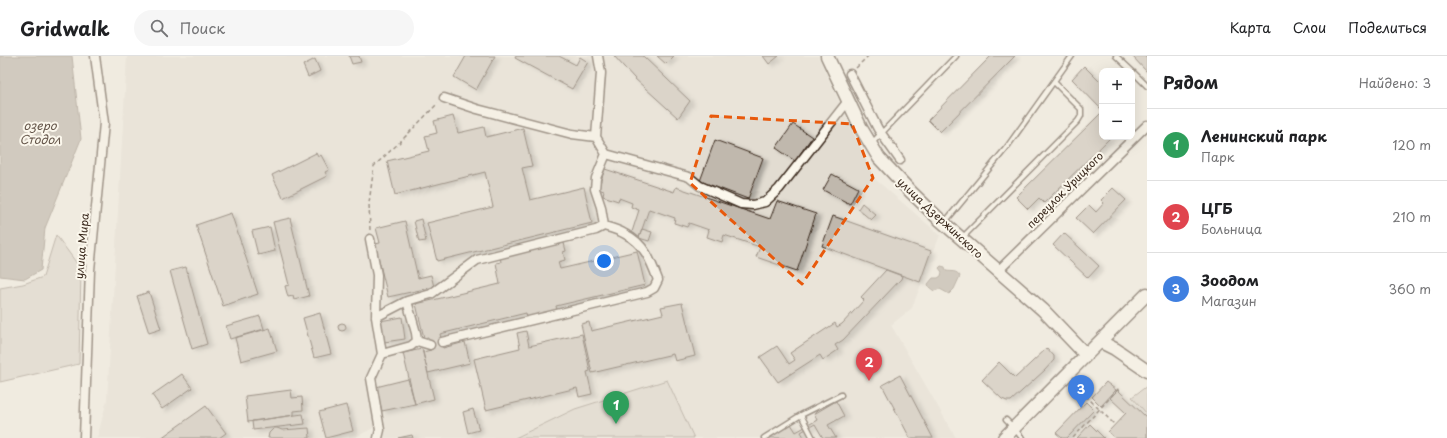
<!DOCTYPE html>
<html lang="ru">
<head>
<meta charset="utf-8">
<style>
  body { margin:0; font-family:"Playpen Sans",sans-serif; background:#f6f6f6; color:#202124 }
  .controls { position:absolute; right:12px; top:12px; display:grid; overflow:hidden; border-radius:8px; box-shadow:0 4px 16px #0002 }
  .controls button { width:36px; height:36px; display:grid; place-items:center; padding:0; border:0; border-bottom:1px solid #e0e0e0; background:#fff; color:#202124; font:20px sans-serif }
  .you { position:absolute; left:604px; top:205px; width:14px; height:14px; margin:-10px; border:3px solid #fff; border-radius:50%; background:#1a73e8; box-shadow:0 0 0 6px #1a73e833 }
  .badge { display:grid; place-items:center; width:26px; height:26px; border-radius:50%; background:#111827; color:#fff; font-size:13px; font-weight:700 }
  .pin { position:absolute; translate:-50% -33px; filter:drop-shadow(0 1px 2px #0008) }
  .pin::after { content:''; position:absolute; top:21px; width:14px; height:12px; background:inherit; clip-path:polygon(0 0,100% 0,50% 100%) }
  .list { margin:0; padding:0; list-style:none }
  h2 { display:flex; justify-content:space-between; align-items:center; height:52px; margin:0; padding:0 16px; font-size:17px }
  h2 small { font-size:13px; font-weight:400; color:#757577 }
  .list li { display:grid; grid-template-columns:26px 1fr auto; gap:12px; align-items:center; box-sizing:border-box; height:72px; padding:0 16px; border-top:1px solid #e0e0e0 }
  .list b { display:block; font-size:15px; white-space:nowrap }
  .list p { margin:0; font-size:13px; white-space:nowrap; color:#757577 }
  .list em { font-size:13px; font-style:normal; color:#757577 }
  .icon { flex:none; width:22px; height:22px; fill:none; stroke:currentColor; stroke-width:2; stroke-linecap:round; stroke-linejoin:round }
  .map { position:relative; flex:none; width:1147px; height:382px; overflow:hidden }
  header { display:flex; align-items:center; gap:24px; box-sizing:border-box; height:56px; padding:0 20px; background:#fff; border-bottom:1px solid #e0e0e0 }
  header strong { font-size:19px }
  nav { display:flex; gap:22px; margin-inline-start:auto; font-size:14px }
  .search { width:280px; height:36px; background:#f6f6f6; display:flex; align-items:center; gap:10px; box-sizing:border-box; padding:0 14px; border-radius:22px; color:#757577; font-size:15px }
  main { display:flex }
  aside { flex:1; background:#fff }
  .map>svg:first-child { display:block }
  .built { fill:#e2dcd1 }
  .green { fill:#d5cec3; stroke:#887c70 }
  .water { fill:#aca397; stroke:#7f7367 }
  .building { fill:#c0b8ad; stroke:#3b2a1e; filter:url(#shadow) }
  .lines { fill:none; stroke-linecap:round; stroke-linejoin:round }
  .street-tunnel { stroke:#ccc4b9; stroke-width:8; stroke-dasharray:8 4; stroke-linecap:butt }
  .lane-casing { stroke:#3b2a1e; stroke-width:7 }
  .street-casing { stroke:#3b2a1e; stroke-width:11 }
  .secondary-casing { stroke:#3b2a1e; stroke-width:15 }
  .path { stroke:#3b2a1e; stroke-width:1.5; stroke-dasharray:4 3; stroke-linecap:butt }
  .lane { stroke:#fbf7ec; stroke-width:4 }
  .street { stroke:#fbf7ec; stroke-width:8 }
  .secondary { stroke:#fbf7ec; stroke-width:12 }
  .marked { fill:none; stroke:#e8590c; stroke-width:3; stroke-dasharray:8 5; stroke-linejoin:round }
  .labels { text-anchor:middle; stroke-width:4; stroke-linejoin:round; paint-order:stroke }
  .street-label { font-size:11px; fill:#3b2a1e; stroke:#fbf7ec }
  .water-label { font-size:12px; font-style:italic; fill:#635448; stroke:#fbf7ec }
</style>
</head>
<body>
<header>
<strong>Gridwalk</strong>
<div class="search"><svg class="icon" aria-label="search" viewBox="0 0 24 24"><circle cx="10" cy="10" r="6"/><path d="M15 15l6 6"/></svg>Поиск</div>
<nav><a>Карта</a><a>Слои</a><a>Поделиться</a></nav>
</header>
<main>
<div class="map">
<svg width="1147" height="382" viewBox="0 0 1147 382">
  <defs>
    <filter id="shadow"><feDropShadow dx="4.5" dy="2.5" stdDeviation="2" flood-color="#0004"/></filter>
  </defs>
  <rect width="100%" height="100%" fill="#f0ebe0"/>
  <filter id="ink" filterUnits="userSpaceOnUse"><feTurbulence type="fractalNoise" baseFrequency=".025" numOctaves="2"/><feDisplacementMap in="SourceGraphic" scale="8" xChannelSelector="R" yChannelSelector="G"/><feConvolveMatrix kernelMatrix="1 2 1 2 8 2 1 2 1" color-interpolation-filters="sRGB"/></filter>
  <g filter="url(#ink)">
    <path class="built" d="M127,0h691l57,123 65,56 -28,73 -21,17 65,113h-262l-27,-57 -92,28 -60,29h-137l-1,-12 -23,12h-257l10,-38z"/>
    <path class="green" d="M56,179l25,34 -2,95 -79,18v-94l23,-4 20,-7z
      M667,324l27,58h-179l60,-29z
      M1147,330v28l-15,-17z"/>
    <path class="water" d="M0,0h72l9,83 -36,89 -4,42 -16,9 -25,-3z
      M941,210l4,1 1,4c6,1 10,-1 14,5l-6,13 -5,5 -9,-5 -6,2 -5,-4 -1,-3 5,-6h5l3,-2 1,-4 -3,-4z"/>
    <path class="building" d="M349,0h10l2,6 -9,2z
      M466,0h29l-19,34 -22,-13z
      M516,0h43l17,9 4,-8 8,5 -16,27 -57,-31z
      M614,0h29l47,45 -12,17 -44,-40z
      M657,0h17l-8,8z
      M763,0h16l-10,8z
      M991,0h24l-75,76 -12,-12z
      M1132,0h15v16z
      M315,3l5,12 -12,6 -5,-12z
      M1084,10l18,18v26l-30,-31z
      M1102,56v25h9l-67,66 -5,-5 -11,11 -12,-12z
      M453,60l5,17 26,-6 2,10 37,-9 9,38 -10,2 8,32 54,-13 8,36 -155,38 -10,-38 66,-16 -8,-35 -90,23 -8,-34 42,-10 -4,-15 12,-3 -3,-12z
      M793,68l19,13 -17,24 -19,-13z
      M715,84l48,18 -15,41 -48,-18z
      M316,97l2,4 3,-2 8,15 -4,2 2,4 -44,22 -11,-23z
      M605,113l69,23 2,-5 94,32 7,-18 39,13 -19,57 -41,-14 4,-10 -36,-12 -2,7 -15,-5 2,-7 -20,-7 -2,4 -13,-4 1,-5 -26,-9 -10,29 -8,-3 8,-25 -8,-3 1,-4 -13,-5 -1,3 -15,-5 1,-5 -6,-2z
      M832,118l26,14 -8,16 -27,-14z
      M1113,132l13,12 -33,34 -17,-16 13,-13 7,7 8,-9 -3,-3z
      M862,147l14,12 -5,5 -13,-11z
      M231,157l27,81 -35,12 -27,-81z
      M833,160l98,35 -11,31 -98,-36z
      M290,162l19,78 -15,4 -1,-4 -5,1 -3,-11 4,-1 -16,-63z
      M421,163l5,22 -7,1 -5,-21z
      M405,165l13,57 13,-3 3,12 -46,10 -13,-53 5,-1 -4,-15z
      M270,171l5,24 -17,4 -6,-24z
      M642,173l10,3 -3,9 -10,-3z
      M1064,177l35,33 -11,12 -35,-33z
      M564,187l2,8 -3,1 2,8 -7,2 2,7 77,-18 8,34 -89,21 1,4 -30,8 -1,-5 -86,21 3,14 22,-6 5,21 -42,10 -5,-21 8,-2 -3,-13 -4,1 -8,-34 84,-20 -4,-21 5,-1 -1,-5 54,-13 1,1z
      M186,211l21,77 -15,5 -22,-78z
      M886,214l16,6 -1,3 -58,61 -8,5 3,5 -15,10 -3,-5 -42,27 -18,-25 17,-11 12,18 6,-4 -5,-7 45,-30 2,4 5,-3 22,-24 -3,-3z
      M149,236l12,37 -12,4 -12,-37z
      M682,247l13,53 -20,5 -2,-7 -81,19 -11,-49 8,-2 2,9 72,-17 -2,-7z
      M320,257l11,41 -17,4 -11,-40z
      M260,260l4,13 -34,10 -4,-13z
      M402,261l3,22 -21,3 -4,-21z
      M338 271a4 4 0 1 1 8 0a4 4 0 1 1-8 0Z
      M270,272l7,23 -36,10 -6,-23z
      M526,275l3,15 53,-12 8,37 -3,1 5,22 -13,3 -2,-9 -91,22 -12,-51 46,-11 -3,-15z
      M1047,292l7,8v4l-9,10 -34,31h-4l-5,-2 -20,-19 17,-18 16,16z
      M422,293l12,50 -19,5 -12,-51z
      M182,318l10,14 -30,21 -10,-14z
      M900,319l33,63h-23l-28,-53z
      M408,323l7,25 -33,7 -6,-24z
      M1106,326l10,8 -15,16 -9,-9z
      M291,334l1,8 10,-1 1,13 -9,1v4l-46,7 -3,-26z
      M1118,334l29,28v20h-32l-7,-6 18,-19 -16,-15z
      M836,345l8,15 -16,9 8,13h-13l-8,-14 -14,8 3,5 -2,1h-34l23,-14 5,8 21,-12 -3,-6z
      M1086,346l8,8 -27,28h-5l-6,-5z
      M346,349l7,26 -27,7 -7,-26z
      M206,350l20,27 -7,5h-58z
      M473,353l6,21 -11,3 -5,-21z
      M303,358l2,10 -52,6 -1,-9z
      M1090,368l14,14h-27z
      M274,372h3l5,2 27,-2 1,10h-42l1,-5z
      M412,379l1,3h-15z"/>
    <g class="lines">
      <path class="street-tunnel" d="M430,289l12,-3"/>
      <g class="lane-casing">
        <path id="lane" d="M1116,0l16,15
          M1132,15l15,15
          M872,87l84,-87
          M945,166l62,-75 65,-91
          M963,181l115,-116 3,-5v-7l-27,-27
          M1006,364l8,8 8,10
          M764,382l37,-23
          M813,382l-12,-23 40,-20"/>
      </g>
      <g class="street-casing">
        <path id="street" d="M850,18l28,55 22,31
          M444,42l33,11 95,25 24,3
          M606,98l83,23 11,9 41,18 12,1 12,-3 14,-13 69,-88
          M370,183l7,36 -1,42 6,37 -11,24 9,52 -2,8
          M998,215l149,-146
          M376,261l31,-16 24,-7 46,-34 119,-30 8,-4 -3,-19 -6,-18 1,-11 10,-24 -10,-17 5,-64 -3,-17
          M417,285l13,4
          M442,286l205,-50 7,-4 4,-8c-7,-19 -14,-37 -33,-46 -6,-4 -14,-6 -21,-8
          M382,298l29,-8 6,-5 -1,-8 -9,-32
          M84,382l6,-168 14,-147 -9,-67"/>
      </g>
      <g class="secondary-casing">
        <path id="secondary" d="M827,0l34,72 18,30 32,34 28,27 104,91 43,45
          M1101,286l14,7 32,22
          M1004,382l143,-144"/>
      </g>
      <path class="path" d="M856,12l12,-12
        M370,174l-1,-27 5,-37 26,-24 38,-39
        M1074,332l12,8 28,28
        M1073,382l46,-50"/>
      <use href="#lane" class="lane"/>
      <use href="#street" class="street"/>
      <use href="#secondary" class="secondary"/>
    </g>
  </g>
  <path d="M0 0H1147V382H0ZM711,60l141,8 21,54 -71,106 -112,-101z" fill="#f0ebe0" fill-opacity=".55" fill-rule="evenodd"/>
  <path class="marked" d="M711,60l141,8 21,54 -71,106 -112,-101z"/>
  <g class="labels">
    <g class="street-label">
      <text transform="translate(1065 134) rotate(-45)" y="4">переулок Урицкого</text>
      <text transform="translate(940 162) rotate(43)" y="4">улица Дзержинского</text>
      <text transform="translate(82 190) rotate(-85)" y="4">улица Мира</text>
    </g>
    <g class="water-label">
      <text x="40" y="74">озеро<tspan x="40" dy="14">Стодол</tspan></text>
    </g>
  </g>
</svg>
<div class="controls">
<button>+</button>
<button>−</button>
</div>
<div class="you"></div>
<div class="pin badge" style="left:616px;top:368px;background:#2e9e5b">1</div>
<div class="pin badge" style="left:869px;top:325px;background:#e0444e">2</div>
<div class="pin badge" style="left:1081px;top:352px;background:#3f7fe0">3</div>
</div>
<aside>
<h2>Рядом<small>Найдено: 3</small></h2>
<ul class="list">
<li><span class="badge" style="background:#2e9e5b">1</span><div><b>Ленинский парк</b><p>Парк</p></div><em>120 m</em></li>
<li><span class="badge" style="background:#e0444e">2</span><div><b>ЦГБ</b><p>Больница</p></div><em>210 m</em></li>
<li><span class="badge" style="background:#3f7fe0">3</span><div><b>Зоодом</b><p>Магазин</p></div><em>360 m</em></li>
</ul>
</aside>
</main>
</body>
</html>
